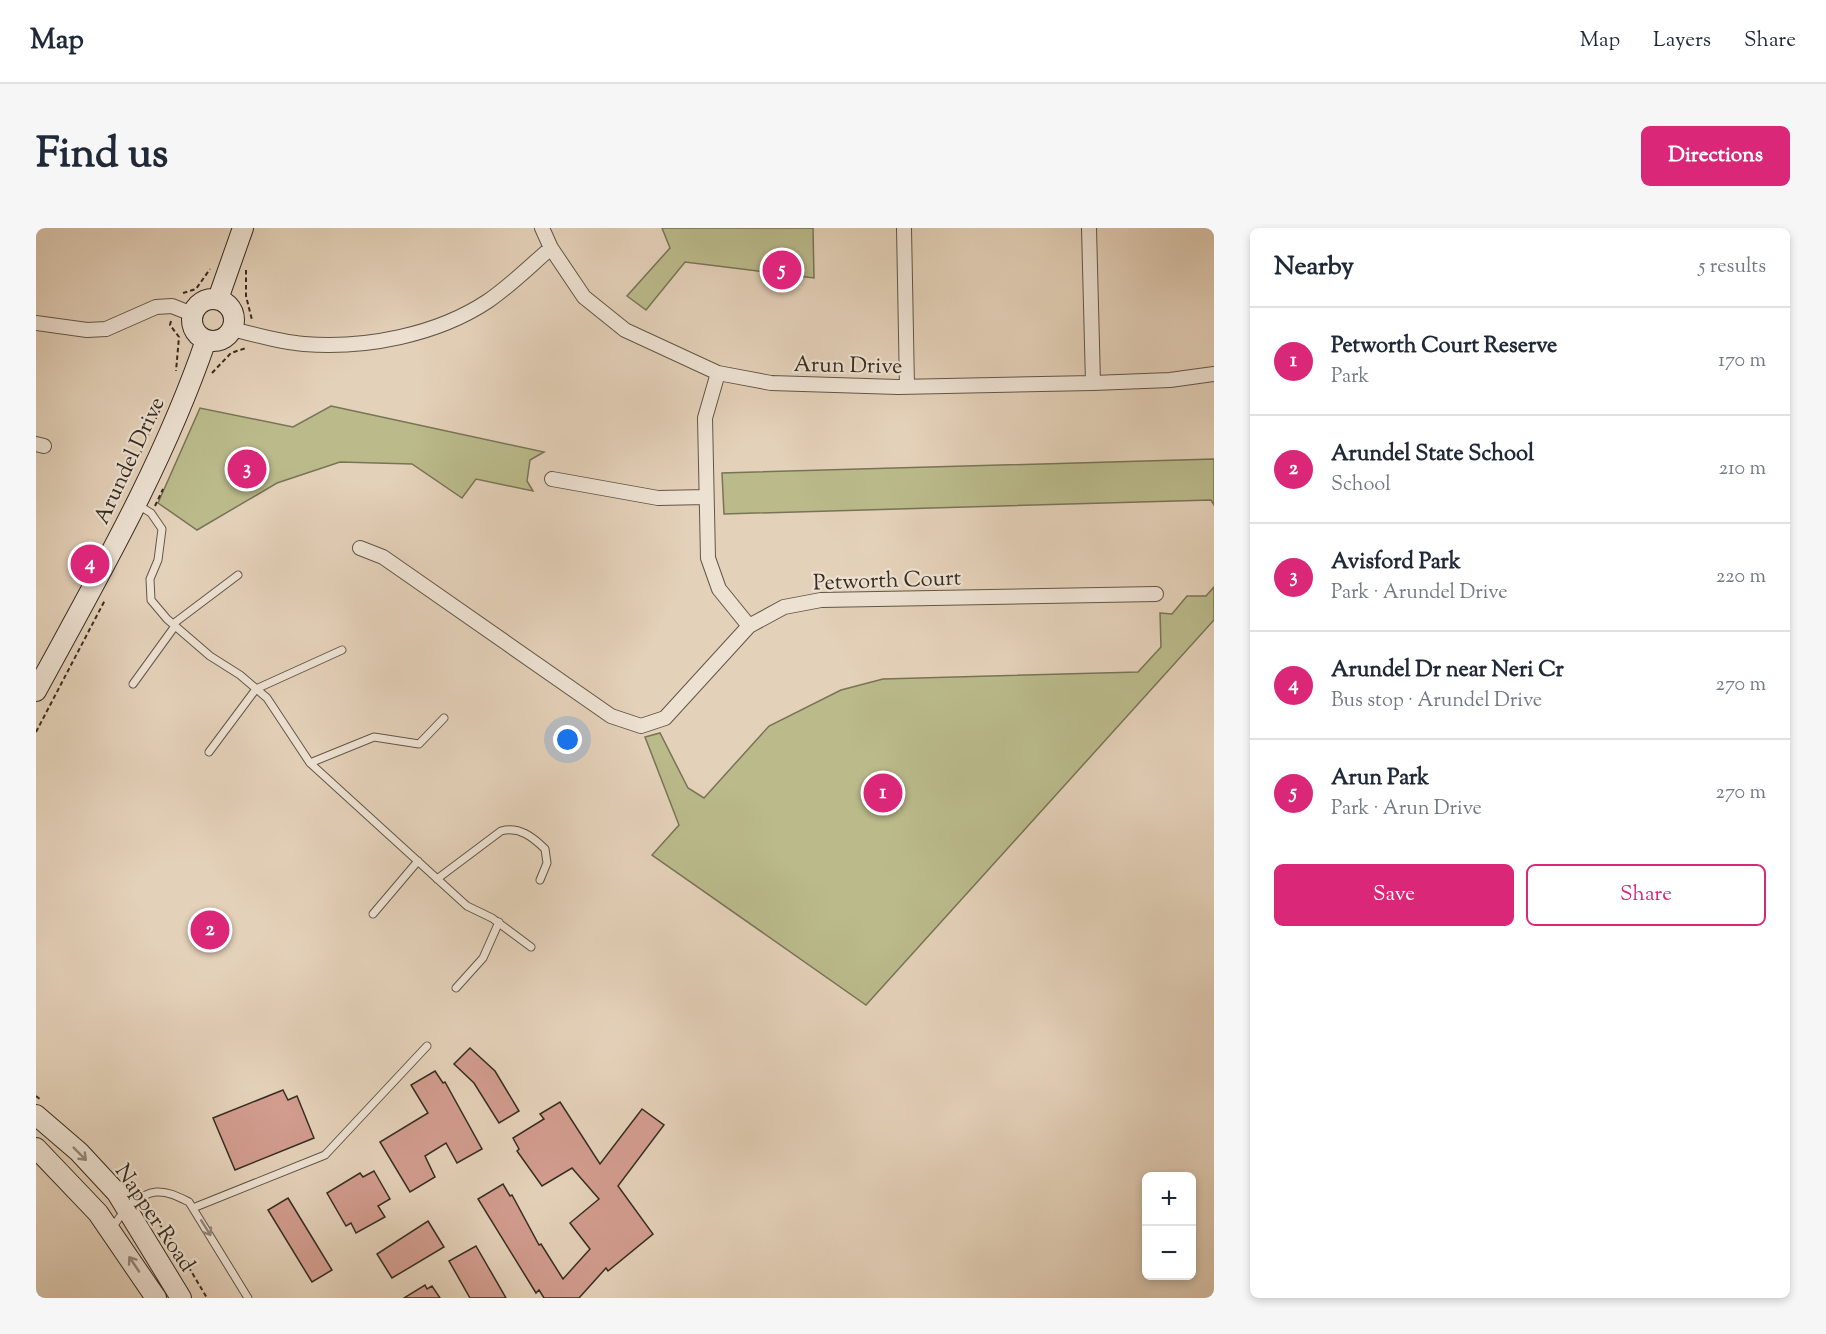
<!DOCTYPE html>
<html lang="en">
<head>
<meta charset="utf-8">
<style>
  body { margin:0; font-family:"Sorts Mill Goudy",serif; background:#f6f6f7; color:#1f2937 }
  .controls { position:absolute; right:18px; bottom:18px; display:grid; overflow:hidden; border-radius:9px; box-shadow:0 3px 9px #0003 }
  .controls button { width:54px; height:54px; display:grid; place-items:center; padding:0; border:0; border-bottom:2px solid #e0e1e3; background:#fff; color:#1f2937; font:30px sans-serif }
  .you { position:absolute; left:532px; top:512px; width:21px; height:21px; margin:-15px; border:4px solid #fff; border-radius:50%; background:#1a73e8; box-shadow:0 0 0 9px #1a73e833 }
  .badge { display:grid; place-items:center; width:39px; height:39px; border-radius:50%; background:#db2777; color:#fff; font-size:20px; font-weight:700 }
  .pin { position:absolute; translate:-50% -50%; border:3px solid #fff; box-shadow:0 2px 6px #0006 }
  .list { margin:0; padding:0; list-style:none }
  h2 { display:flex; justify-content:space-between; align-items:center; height:78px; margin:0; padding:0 24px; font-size:26px }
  h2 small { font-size:20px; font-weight:400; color:#747a83 }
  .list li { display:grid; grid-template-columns:39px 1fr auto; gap:18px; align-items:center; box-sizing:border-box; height:108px; padding:0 24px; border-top:2px solid #e0e1e3 }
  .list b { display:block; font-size:22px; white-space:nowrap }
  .list p { margin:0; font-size:20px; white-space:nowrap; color:#747a83 }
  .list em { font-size:20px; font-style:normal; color:#747a83 }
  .actions { display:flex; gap:12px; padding:18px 24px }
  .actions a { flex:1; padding:14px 0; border:2px solid #db2777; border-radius:9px; text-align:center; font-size:21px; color:#db2777 }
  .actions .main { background:#db2777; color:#fff }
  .map { position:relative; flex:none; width:1178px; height:1070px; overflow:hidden; border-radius:9px }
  header { display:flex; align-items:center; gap:36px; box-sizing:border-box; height:84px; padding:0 30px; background:#fff; border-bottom:2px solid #e0e1e3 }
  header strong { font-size:28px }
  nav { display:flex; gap:33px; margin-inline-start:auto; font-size:21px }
  .intro { display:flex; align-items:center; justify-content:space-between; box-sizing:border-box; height:144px; padding:0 36px }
  h1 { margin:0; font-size:42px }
  .button { padding:15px 27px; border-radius:9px; background:#db2777; color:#fff; font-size:21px; font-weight:700 }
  main { display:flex; gap:36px; padding:0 36px }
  aside { flex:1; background:#fff; border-radius:9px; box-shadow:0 3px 9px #0003 }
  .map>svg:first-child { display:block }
  .green { fill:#baba8b; stroke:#787456; stroke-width:1.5 }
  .building { fill:#d29c8e; stroke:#362d22; stroke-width:1.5 }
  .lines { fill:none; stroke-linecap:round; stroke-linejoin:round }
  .service-casing { stroke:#625648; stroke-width:9 }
  .minor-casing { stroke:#625648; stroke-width:16 }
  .secondary-casing { stroke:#362d22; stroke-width:22 }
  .path { stroke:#362d22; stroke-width:2; stroke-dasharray:4.5 3; stroke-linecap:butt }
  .service { stroke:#ede1d2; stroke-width:7 }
  .minor { stroke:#ede1d2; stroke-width:14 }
  .secondary { stroke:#ede1d2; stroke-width:20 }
  .oneway { stroke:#92877a }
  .labels { text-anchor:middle; stroke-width:4.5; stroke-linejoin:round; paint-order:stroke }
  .street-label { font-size:22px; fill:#362d22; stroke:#ede1d2 }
</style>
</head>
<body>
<header>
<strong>Map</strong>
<nav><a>Map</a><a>Layers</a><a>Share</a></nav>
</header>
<div class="intro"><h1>Find us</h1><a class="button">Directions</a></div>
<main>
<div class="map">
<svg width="1178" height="1070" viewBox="0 0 1178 1070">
  <rect width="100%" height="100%" fill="#e4d1b9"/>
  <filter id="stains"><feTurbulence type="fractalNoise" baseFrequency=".00333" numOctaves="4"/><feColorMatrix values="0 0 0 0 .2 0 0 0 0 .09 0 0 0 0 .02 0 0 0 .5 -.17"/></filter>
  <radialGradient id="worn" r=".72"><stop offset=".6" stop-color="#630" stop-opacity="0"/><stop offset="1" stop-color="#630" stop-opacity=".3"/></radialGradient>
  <path class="green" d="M626,0h151l1,50 -129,-16 -39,48 -19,-14 43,-48z
    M295,178l213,46 -14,8 -3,21 6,10 -57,-12 -14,19 -50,-34 -72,-2 -63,21 -80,47 -39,-27 42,-95 93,19z
    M1178,231v46l-3,-5 -487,14 -2,-41z
    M1178,359v33l-348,385 -214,-150 27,-30 -34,-88 15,-4 28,55 16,10 65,-72 72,-36 42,-11 255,-7 23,-25 -1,-34 12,1 15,-18h19z"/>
  <path class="building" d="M434,820l25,23 24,40 -20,12 -25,-40 -20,-19z
    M399,843l8,12 2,-1 37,67 -25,14 -11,-20 -21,13 10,21 -25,15 -30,-50 48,-29 -17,-28z
    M247,862l5,10 9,-4 17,42 -79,32 -22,-52z
    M524,874l40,62 42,-55 22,16 -46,61 35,48 -45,37 -2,-3 -27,30h-35l-5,-8 -3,3 -58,-94 25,-15 7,12 2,-1 27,50 2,-1 22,35 27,-30 -20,-26 29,-24 -27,-31 -30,18 -25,-35 2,-2 -6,-11 31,-19 -4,-5z
    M338,943l16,28 -12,7 7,11 -29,16 -5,-10 -5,3 -19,-33 33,-20 3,4z
    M252,970l44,72 -20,12 -44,-72z
    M392,993l16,26 -52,31 -15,-24z
    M440,1018l30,52h-36l-21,-37z
    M389,1057l2,4 5,-3 8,12h-36z"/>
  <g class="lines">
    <g class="service-casing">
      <path id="service" d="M102,277l13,8 11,16 -4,31 -8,19 1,21 16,19 43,37 30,19 27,23 43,65 157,143 25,12 39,29
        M137,396l65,-49
        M97,456l42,-58
        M173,524l47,-63 86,-39
        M274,535l64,-26 45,7 25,-26
        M401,651l64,-48c18,-5 32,6 44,18l2,14 -7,17
        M337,686l45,-53
        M420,760l27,-30 16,-36
        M157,980l132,-53 102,-109
        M76,1001c7,-14 28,-36 44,-37 12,-1 23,5 33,10l59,96"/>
    </g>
    <g class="minor-casing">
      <path id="minor" d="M506,0l9,20 33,49 41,33 93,43 53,10 127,4 195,-4 77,-3 44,-6
        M868,0l3,159
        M1053,0l4,155
        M0,95l51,7 19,-1 50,-22 16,-1 20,8
        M197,101c22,6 47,13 71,15 61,5 133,-9 184,-43 22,-15 43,-36 63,-53
        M682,145l-13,45 3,140 11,31 30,37
        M0,216l8,2
        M516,251l106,19 48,-1
        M324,320l23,9 228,159 30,10 24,-8 84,-92 35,-19 37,-7 335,-6"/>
    </g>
    <g class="secondary-casing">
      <path id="secondary" d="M156 92a21 21 0 1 1 42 0a21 21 0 1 1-42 0Z
        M182,71l25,-71
        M0,463c62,-114 128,-228 170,-351
        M0,887l43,37 38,41 64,105
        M0,920l62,65 58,85"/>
    </g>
    <path class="path" d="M210,42v26l6,24
      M147,65l13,-4 14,-20
      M135,93l-1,4 9,12 -3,34
      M176,145l19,-20 15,-5
      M94,248l31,-69
      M119,278l8,-17
      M0,504l69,-132
      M0,868l5,4
      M109,978l30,38 32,54"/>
    <use href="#service" class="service"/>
    <use href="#minor" class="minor"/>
    <use href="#secondary" class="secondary"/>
  </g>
  <defs><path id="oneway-shaft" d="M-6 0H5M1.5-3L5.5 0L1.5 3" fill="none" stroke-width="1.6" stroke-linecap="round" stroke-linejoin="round" transform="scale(1.5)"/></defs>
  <g class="oneway">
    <use href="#oneway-shaft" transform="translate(44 926) rotate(45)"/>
    <use href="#oneway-shaft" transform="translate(170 1000) rotate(58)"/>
    <use href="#oneway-shaft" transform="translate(98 1036) rotate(-124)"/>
  </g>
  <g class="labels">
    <g class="street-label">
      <text transform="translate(812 136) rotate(1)" y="8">Arun Drive</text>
      <text transform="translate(92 232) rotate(-65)" y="8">Arundel Drive</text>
      <text transform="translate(851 351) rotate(-2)" y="8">Petworth Court</text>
      <text transform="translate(120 989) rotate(56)" y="8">Napper Road</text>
    </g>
  </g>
  <rect width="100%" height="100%" filter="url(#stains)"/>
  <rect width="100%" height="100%" fill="url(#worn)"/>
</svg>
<div class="controls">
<button>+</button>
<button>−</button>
</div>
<div class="you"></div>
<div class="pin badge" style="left:847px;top:565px">1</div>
<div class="pin badge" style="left:174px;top:702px">2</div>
<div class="pin badge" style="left:211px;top:241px">3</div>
<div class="pin badge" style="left:54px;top:336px">4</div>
<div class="pin badge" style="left:746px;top:42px">5</div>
</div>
<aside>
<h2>Nearby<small>5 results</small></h2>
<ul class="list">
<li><span class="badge">1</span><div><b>Petworth Court Reserve</b><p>Park</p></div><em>170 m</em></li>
<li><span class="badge">2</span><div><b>Arundel State School</b><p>School</p></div><em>210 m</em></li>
<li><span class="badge">3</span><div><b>Avisford Park</b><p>Park · Arundel Drive</p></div><em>220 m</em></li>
<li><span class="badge">4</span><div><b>Arundel Dr near Neri Cr</b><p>Bus stop · Arundel Drive</p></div><em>270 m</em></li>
<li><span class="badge">5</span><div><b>Arun Park</b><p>Park · Arun Drive</p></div><em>270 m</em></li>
</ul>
<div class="actions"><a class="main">Save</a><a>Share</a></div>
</aside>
</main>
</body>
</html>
